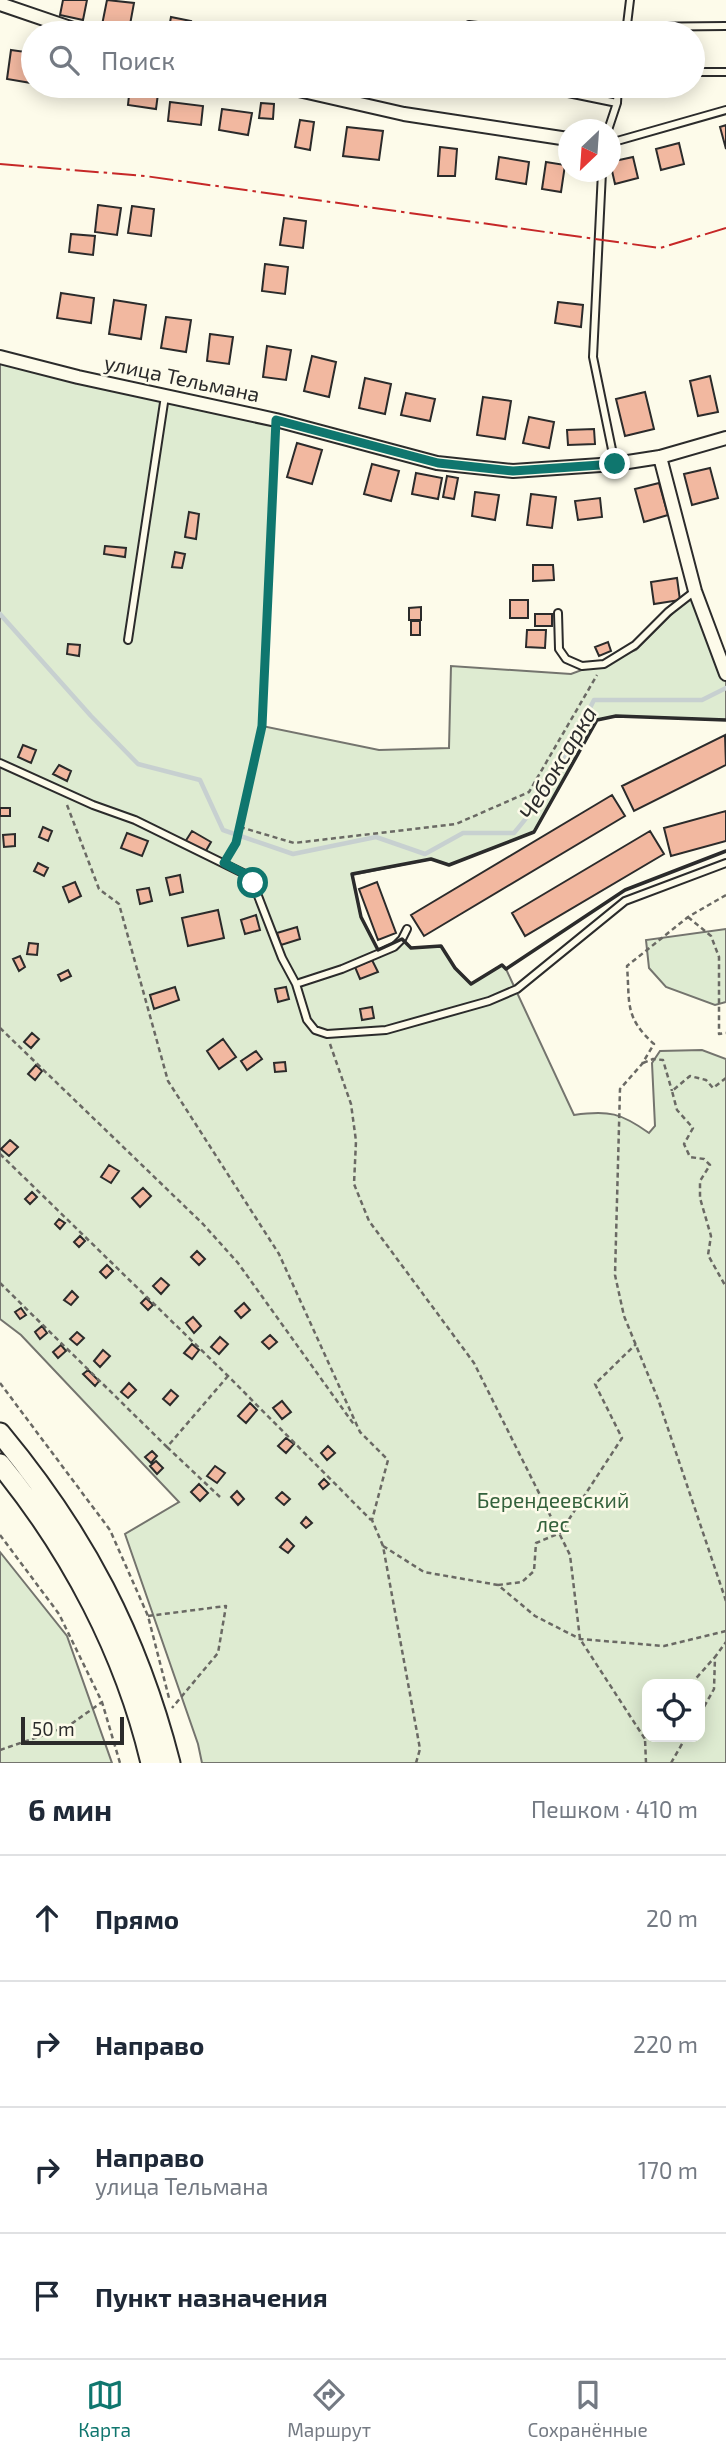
<!DOCTYPE html>
<html lang="ru">
<head>
<meta charset="utf-8">
<style>
  body { margin:0; font-family:"Exo 2",sans-serif; background:#f6f6f7; color:#1f2937 }
  .controls { position:absolute; right:21px; bottom:21px; display:grid; overflow:hidden; border-radius:14px; box-shadow:0 4px 18px #0003 }
  .controls button { width:63px; height:63px; display:grid; place-items:center; padding:0; border:0; border-bottom:2px solid #e0e1e3; background:#fff; color:#1f2937; font:35px sans-serif }
  .compass { position:absolute; left:558px; top:119px; width:63px; height:63px; border-radius:50%; background:#fff; box-shadow:0 4px 18px #0003; rotate:205deg }
  .scale { position:absolute; left:21px; bottom:18px; width:103px; box-sizing:border-box; padding-left:7px; border:4px solid #2b2b2b; border-top:0; font-size:19px; line-height:24px; white-space:nowrap; color:#2b2b2b; -webkit-text-stroke:5px #fdfbea; paint-order:stroke }
  .stop { position:absolute; width:21px; height:21px; margin:-16px; border:5px solid #0f766e; border-radius:50%; background:#fff }
  .stop.end { background:#0f766e; border-color:#fff; box-shadow:0 2px 7px #0008 }
  .list { margin:0; padding:0; list-style:none }
  h2 { display:flex; justify-content:space-between; align-items:center; height:91px; margin:0; padding:0 28px; font-size:30px }
  h2 small { font-size:23px; font-weight:400; color:#747a83 }
  .list li { display:grid; grid-template-columns:46px 1fr auto; gap:21px; align-items:center; box-sizing:border-box; height:126px; padding:0 28px; border-top:2px solid #e0e1e3 }
  .list b { display:block; font-size:26px; white-space:nowrap }
  .list p { margin:0; font-size:23px; white-space:nowrap; color:#747a83 }
  .list em { font-size:23px; font-style:normal; color:#747a83 }
  .icon { flex:none; width:38px; height:38px; fill:none; stroke:currentColor; stroke-width:2; stroke-linecap:round; stroke-linejoin:round }
  .map { position:relative; flex:none; width:726px; height:1763px; overflow:hidden }
  .search { position:absolute; background:#fff; box-shadow:0 4px 18px #0003; left:21px; right:21px; top:21px; height:77px; display:flex; align-items:center; gap:18px; box-sizing:border-box; padding:0 24px; border-radius:38px; color:#747a83; font-size:26px }
  .sheet { height:595px; background:#fff }
  nav { display:flex; justify-content:space-around; align-items:center; box-sizing:border-box; height:98px; border-top:2px solid #e0e1e3; background:#fff; font-size:19px; color:#747a83 }
  nav a { display:grid; justify-items:center; gap:4px }
  nav .on { color:#0f766e }
  .map>svg:first-child { display:block }
  .green { fill:#deebd1; stroke:#74746e; stroke-width:2; fill-rule:evenodd }
  .lines { fill:none; stroke-linecap:round; stroke-linejoin:round }
  .stream { stroke:#c7d0d0; stroke-width:4.5 }
  .building { fill:#f2b8a0; stroke:#2b2b2b; stroke-width:2 }
  .service-casing { stroke:#2b2b2b; stroke-width:10 }
  .minor-casing { stroke:#2b2b2b; stroke-width:16 }
  .primary-casing { stroke:#2b2b2b; stroke-width:23 }
  .path { stroke:#6a6964; stroke-width:2.5; stroke-dasharray:5 3.5; stroke-linecap:butt }
  .service { stroke:#fdfbea; stroke-width:6 }
  .minor { stroke:#fdfbea; stroke-width:12 }
  .primary { stroke:#fdfbea; stroke-width:19 }
  .wall { stroke:#2b2b2b; stroke-width:3.5 }
  .power { stroke:#c62828; stroke-width:2; stroke-dasharray:24 5 3.5 5; stroke-linecap:butt }
  .route { stroke:#0f766e; stroke-width:9 }
  .labels { text-anchor:middle; stroke-width:5; stroke-linejoin:round; paint-order:stroke }
  .street-label { font-size:21px; fill:#2b2b2b; stroke:#fdfbea }
  .park-label { font-size:21px; fill:#34623c; stroke:#fdfbea }
  .water-label { font-size:23px; font-style:italic; fill:#2b2b2b; stroke:#fdfbea }
</style>
</head>
<body>
<div class="map">
<svg width="726" height="1763" viewBox="0 0 726 1763">
  <rect width="100%" height="100%" fill="#fdfbea"/>
  <path class="green" d="M0,357l276,63 -14,306 117,24 70,-2 2,-82 120,8 65,-24 59,-59 31,83v46l-110,-4 -19,4 -63,112 -85,33 -18,-6 -79,16 9,42 17,33 24,-11 9,9 30,-2 14,22 16,16 31,-19 4,4 68,146c35,-5 47,-2 75,18l6,-7 -3,-63 8,-12 42,-1 24,9v704h-524l-4,-19 -73,-210 54,-32 -158,-167 -21,-16zM647,1684h53v53h-53z
    M726,929v73l-11,3 -49,-18 -17,-19 -3,-28z
    M0,1552l67,84 45,127h-112z"/>
  <g class="lines">
    <path class="stream" d="M0,614l91,102 47,48 62,16 23,50 70,24 83,-17 49,17 38,-21h51c35,-40 56,-86 80,-133h108l24,-12"/>
  </g>
  <path class="building" d="M63,0h24l-4,20 -23,-5z
    M107,0l27,3 -5,27 -27,-5z
    M171,17l20,4 -3,12h-20z
    M11,50l22,3 -2,30 -24,-4z
    M130,86h29l-3,23 -28,-4z
    M329,86h29l-1,5z
    M170,102l33,4 -2,19 -33,-4z
    M261,103l13,1 -1,15 -14,-1z
    M222,109l30,4 -4,22 -29,-5z
    M300,120l14,2 -4,28 -15,-3z
    M726,125v24l-6,-22z
    M347,127l36,4 -4,29 -36,-4z
    M679,143l5,21 -23,6 -5,-21z
    M440,147l17,2 -2,27h-17z
    M499,157l30,5 -3,22 -30,-5z
    M633,157l5,21 -23,6 -5,-22z
    M546,162l19,3 -4,27 -19,-3z
    M98,205l23,3 -4,27 -22,-3z
    M132,206l22,3 -3,27 -23,-3z
    M284,218l22,3 -3,27 -23,-3z
    M71,234l24,2 -2,19 -24,-3z
    M265,264l23,3 -3,27 -23,-3z
    M61,293l33,5 -3,25 -34,-5z
    M114,300l32,5 -5,34 -32,-5z
    M558,302l25,3 -2,22 -26,-4z
    M166,317l25,3 -5,32 -25,-4z
    M210,334l23,3 -4,27 -22,-3z
    M267,346l24,4 -5,30 -23,-3z
    M312,356l24,6 -7,35 -25,-6z
    M710,376l8,36 -20,4 -8,-35z
    M365,378l26,6 -6,30 -26,-6z
    M645,392l9,37 -29,7 -9,-37z
    M406,393l29,6 -5,22 -29,-6z
    M483,397l28,4 -6,38 -28,-4z
    M529,417l25,5 -5,26 -26,-5z
    M594,429l1,15 -27,1 -1,-15z
    M297,443l25,7 -10,34 -25,-7z
    M372,464l27,7 -8,30 -27,-7z
    M710,468l8,30 -26,7 -8,-31z
    M416,473l26,5 -4,21 -26,-5z
    M447,476l11,2 -4,21 -11,-2z
    M659,483l9,32 -24,7 -9,-33z
    M475,492l24,3 -4,25 -23,-4z
    M531,494l25,3 -4,31 -25,-3z
    M600,498l2,19 -24,3 -3,-19z
    M189,512l10,2 -3,25 -11,-2z
    M105,546l21,2 -1,9 -21,-3z
    M175,552l10,2 -3,14 -10,-1z
    M533,565h20l1,15 -21,1z
    M677,578l3,22 -26,4 -3,-22z
    M510,600h18v18h-18z
    M421,607v13h-12v-12z
    M535,614h17v12h-17z
    M411,621h9v14h-9z
    M527,630h19l-1,18 -19,-1z
    M608,642l3,9 -12,5 -4,-9z
    M68,644l12,1 -1,11 -12,-2z
    M725,735l1,30 -92,46 -12,-25z
    M23,745l13,5 -5,13 -13,-6z
    M59,765l12,6 -4,10 -14,-7z
    M612,795l13,21 -201,120 -13,-21z
    M0,808h10v8h-10z
    M726,811v30l-55,15 -7,-28z
    M43,827l9,4 -4,10 -9,-4z
    M192,831l19,11 -7,12 -19,-12z
    M650,831l14,23 -139,82 -13,-23z
    M127,833l21,8 -6,15 -21,-8z
    M15,834v12l-11,1 -1,-12z
    M38,863l10,5 -4,8 -10,-5z
    M180,875l3,17 -13,3 -4,-17z
    M75,882l6,14 -12,6 -6,-15z
    M377,882l19,51 -18,7 -19,-51z
    M149,888l3,13 -12,3 -3,-14z
    M218,910l6,28 -36,8 -6,-28z
    M256,915l4,15 -15,4 -4,-14z
    M297,927l3,12 -19,6 -4,-12z
    M29,943l9,1 -1,11 -10,-1z
    M20,956l5,11 -6,4 -6,-12z
    M372,960l6,12 -18,7 -5,-12z
    M68,970l3,6 -10,5 -3,-6z
    M175,987l4,13 -25,9 -4,-14z
    M286,987l3,12 -11,3 -3,-13z
    M372,1007l2,11 -12,2 -2,-11z
    M32,1033l7,6 -8,9 -7,-6z
    M223,1039l13,18 -17,12 -12,-18z
    M256,1051l6,8 -15,11 -6,-9z
    M285,1062l1,9 -11,1 -1,-9z
    M36,1065l6,6 -7,9 -7,-6z
    M10,1140l8,7 -9,9 -8,-7z
    M109,1165l10,6 -8,12 -10,-6z
    M143,1188l8,8 -11,11 -8,-9z
    M32,1192l5,5 -7,7 -5,-5z
    M59,1219l6,4 -5,6 -5,-5z
    M80,1236l5,5 -6,6 -5,-5z
    M197,1251l8,8 -6,6 -8,-8z
    M107,1265l6,6 -7,7 -6,-6z
    M161,1278l8,7 -8,9 -8,-8z
    M72,1291l6,6 -7,8 -7,-5z
    M146,1298l7,7 -5,5 -7,-7z
    M244,1303l6,7 -9,8 -6,-7z
    M21,1308l5,7 -6,4 -5,-7z
    M193,1317l8,9 -7,7 -8,-10z
    M42,1326l5,7 -7,6 -5,-7z
    M77,1332l7,6 -7,7 -7,-6z
    M270,1335l7,7 -8,7 -7,-7z
    M220,1337l8,7 -9,10 -8,-7z
    M192,1344l7,6 -7,9 -8,-6z
    M61,1345l5,6 -8,7 -5,-6z
    M103,1350l7,6 -10,11 -6,-6z
    M88,1370l11,11 -4,5 -12,-12z
    M129,1383l7,7 -8,8 -7,-6z
    M171,1390l7,6 -8,9 -7,-6z
    M282,1401l9,11 -9,7 -9,-11z
    M250,1403l7,7 -11,13 -8,-7z
    M286,1438l8,6 -8,9 -8,-7z
    M328,1446l7,7 -8,7 -6,-7z
    M152,1451l5,5 -6,7 -6,-6z
    M156,1461l7,7 -6,6 -7,-8z
    M215,1466l10,7 -8,10 -10,-7z
    M324,1479l5,5 -6,5 -4,-5z
    M199,1484l9,9 -8,8 -9,-9z
    M237,1491l7,8 -6,6 -7,-8z
    M282,1492l8,7 -6,6 -8,-7z
    M306,1517l6,6 -6,5 -5,-5z
    M287,1539l7,7 -6,7 -8,-6z"/>
  <g class="lines">
    <g class="service-casing">
      <path id="service" d="M469,25l68,8
        M627,27l99,-1
        M626,33l4,-33
        M693,72h33
        M534,86l83,17
        M608,130l9,-27 1,-17
        M610,143l116,-33
        M602,172l-9,185 22,107
        M558,613l1,36 7,10 16,7 22,-2 31,-19 33,-33 27,-21
        M128,640l37,-244
        M0,763l93,42 42,15 110,54 8,9 29,75 14,26 11,36 8,10 12,4 59,-4 103,-29 28,-12 108,-88 101,-38
        M296,984l46,-15 52,-22 8,-8 5,-10"/>
    </g>
    <g class="minor-casing">
      <path id="minor" d="M0,4l85,29
        M281,86l123,28 164,25
        M0,357l78,20 198,43 161,43 76,8 102,-7 45,-7 66,-19
        M660,457l35,134 31,83"/>
    </g>
    <g class="primary-casing">
      <path id="primary" d="M0,1433c84,101 137,202 170,330
        M0,1464c71,87 125,189 151,299"/>
    </g>
    <path class="path" d="M67,805l32,84 20,15 49,177 111,173 81,178 28,28 -16,60 11,26 37,203 -4,14
      M240,827l54,16 162,-19 73,-32 68,-117
      M230,854l6,-11 26,-117 14,-294
      M726,895l-38,22 -61,49c3,37 -3,51 27,78l-12,20 -22,25 -5,186 9,41 34,83 68,202
      M688,917l23,19 8,21v77l7,-1
      M0,1028l203,196 35,39 117,163
      M330,1044l21,60 5,37 -2,43 15,37 105,142 96,192 10,84 65,100
      M643,1063l10,-4 10,1 9,31
      M726,1078l-13,10 -7,-8 -16,-4 -18,15 5,19 16,18 -9,16 6,13 14,2 6,6 -10,16v17l11,38 -3,19 18,32
      M0,1154l228,222 143,144
      M0,1283l167,164 61,-71
      M0,1383l110,147 38,86 21,82
      M167,1447l53,50
      M0,1535l59,79 43,88 18,61
      M383,1546l41,26 74,13 37,31 45,23 84,7 62,-15
      M498,1585l24,-3 12,-11 2,-28 24,-10 62,-95 -27,-54 41,-40
      M148,1616l78,-10 -8,47 -46,55
      M691,1684l24,-27
      M700,1714l14,-25 1,-32 11,-15
      M0,1750l67,-23 35,-25
      M646,1763l-1,-24 2,-3
      M671,1763l15,-26"/>
    <use href="#service" class="service"/>
    <use href="#minor" class="minor"/>
    <use href="#primary" class="primary"/>
    <path class="wall" d="M726,720l-110,-4 -19,4 -63,112 -85,33 -18,-6 -79,15 9,43 17,33 24,-11 9,9 30,-2 14,22 16,16 31,-19 4,4 119,-79 101,-39"/>
    <path class="power" d="M0,164l145,12 515,72 66,-20"/>
  </g>
  <g class="lines">
    <path class="route" d="M253,883l-8,-9 -21,-11 12,-20 26,-117 14,-306 162,43 75,8 102,-7"/>
  </g>
  <g class="labels">
    <g class="street-label">
      <text transform="translate(182 379) rotate(12)" y="7">улица Тельмана</text>
    </g>
    <g class="park-label">
      <text x="553" y="1508">Берендеевский<tspan x="553" dy="24">лес</tspan></text>
    </g>
    <g class="water-label">
      <text transform="translate(558 763) rotate(-59)" y="8">Чебоксарка</text>
    </g>
  </g>
</svg>
<div class="controls">
<button><svg class="icon" aria-label="locate" viewBox="0 0 24 24"><circle cx="12" cy="12" r="6"/><path d="M12 2v4M12 18v4M2 12h4M18 12h4"/></svg></button>
</div>
<svg class="compass" viewBox="-18 -18 36 36"><path d="M0-13l5 13h-10z" fill="#e53935"/><path d="M0 13l5-13h-10z" fill="#747a83"/></svg>
<div class="scale">50 m</div>
<div class="stop" style="left:253px;top:883px"></div>
<div class="stop end" style="left:615px;top:464px"></div>
<div class="search"><svg class="icon" aria-label="search" viewBox="0 0 24 24"><circle cx="10" cy="10" r="6"/><path d="M15 15l6 6"/></svg>Поиск</div>
</div>
<section class="sheet">
<h2>6 мин<small>Пешком · 410 m</small></h2>
<ul class="list">
<li><svg class="icon" aria-label="ahead" viewBox="0 0 24 24"><path d="M12 20V5M6 11l6-6 6 6"/></svg><div><b>Прямо</b></div><em>20 m</em></li>
<li><svg class="icon" aria-label="right" viewBox="0 0 24 24"><path d="M7 20v-9h11M14 6l5 5-5 5"/></svg><div><b>Направо</b></div><em>220 m</em></li>
<li><svg class="icon" aria-label="right" viewBox="0 0 24 24"><path d="M7 20v-9h11M14 6l5 5-5 5"/></svg><div><b>Направо</b><p>улица Тельмана</p></div><em>170 m</em></li>
<li><svg class="icon" aria-label="arrive" viewBox="0 0 24 24"><path d="M6 21V4h12l-3 4 3 4H6"/></svg><div><b>Пункт назначения</b></div></li>
</ul>
</section>
<nav>
<a class="on"><svg class="icon" aria-label="map" viewBox="0 0 24 24"><path d="M3 6l6-2 6 2 6-2v14l-6 2-6-2-6 2zM9 4v14M15 6v14"/></svg>Карта</a>
<a><svg class="icon" aria-label="directions" viewBox="0 0 24 24"><path d="M12 3l9 9-9 9-9-9zM9 14v-3h6M13 9l2 2-2 2"/></svg>Маршрут</a>
<a><svg class="icon" aria-label="saved" viewBox="0 0 24 24"><path d="M7 4h10v16l-5-4-5 4z"/></svg>Сохранённые</a>
</nav>
</body>
</html>
